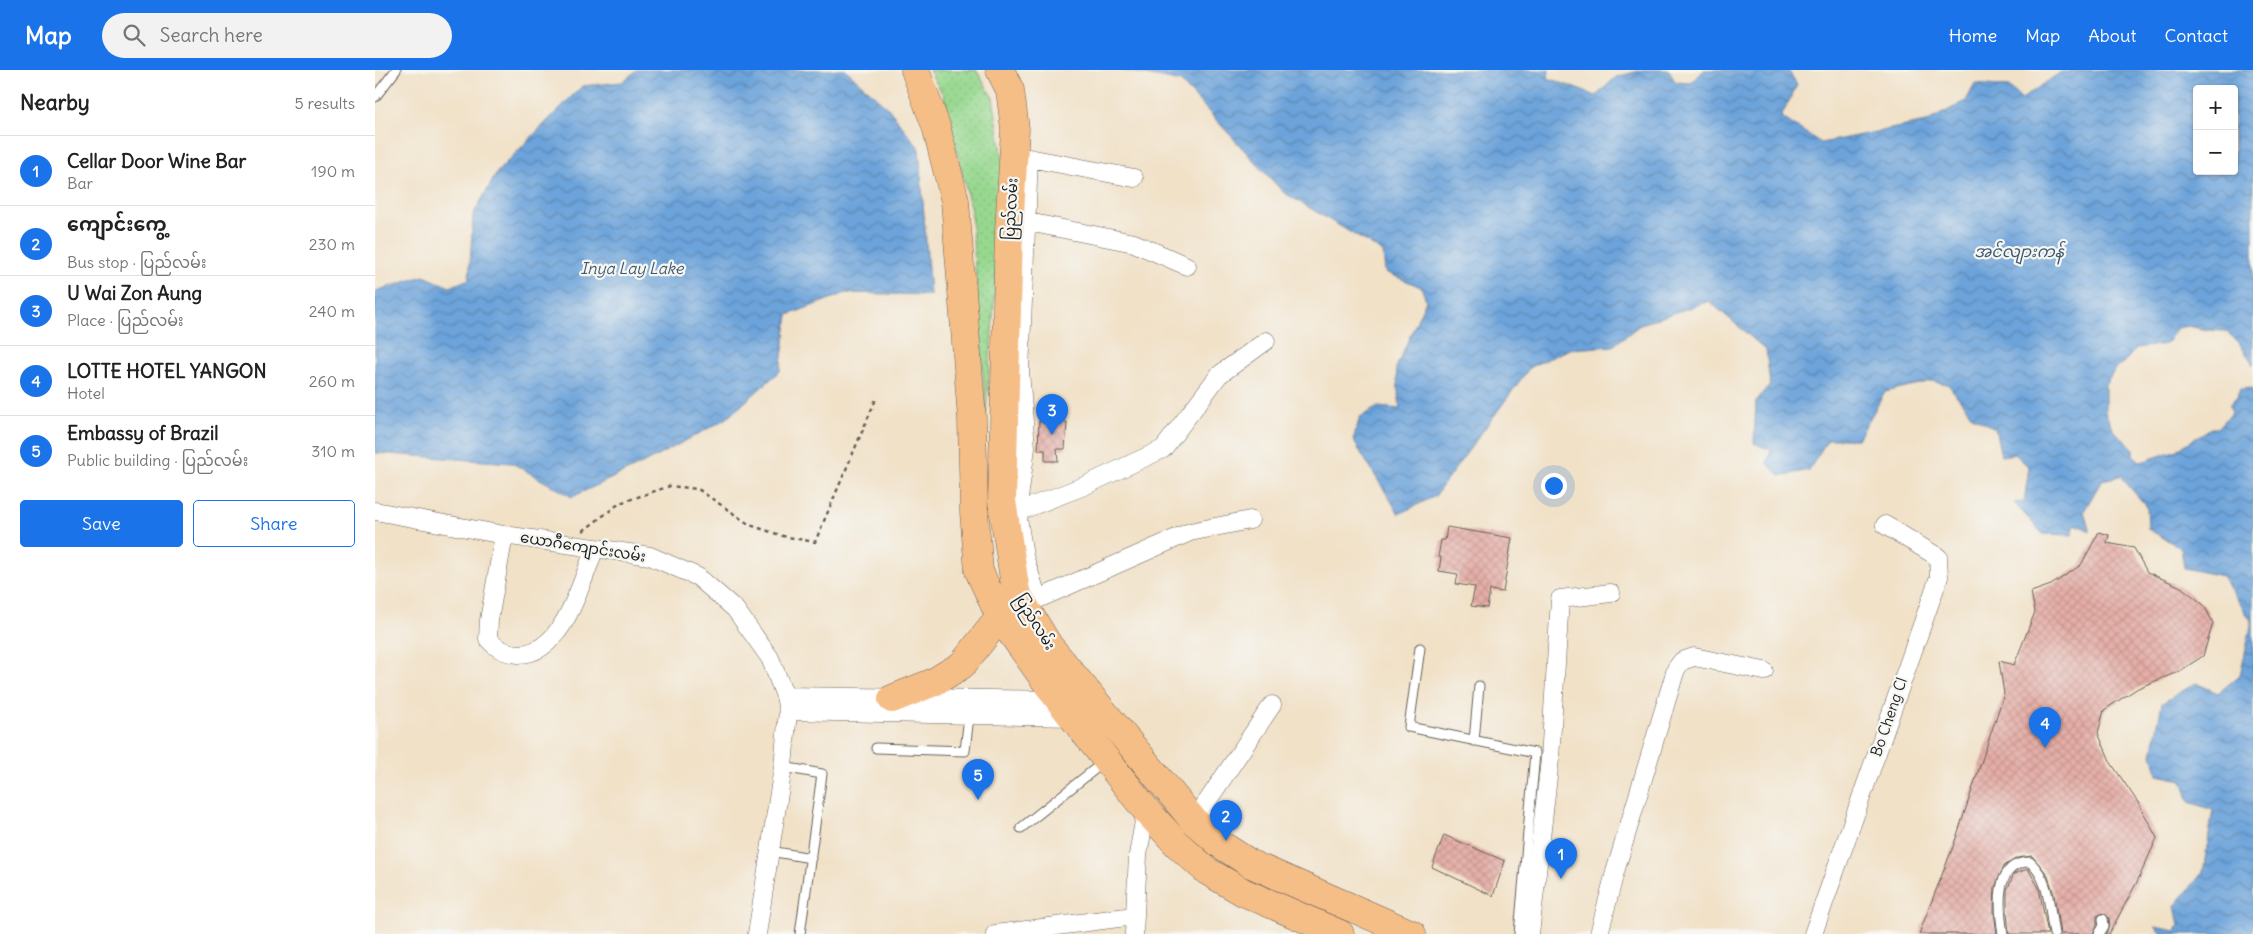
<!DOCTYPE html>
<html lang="en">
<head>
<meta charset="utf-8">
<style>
  body { margin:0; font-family:Delius,"Noto Sans Myanmar",sans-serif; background:#f2f2f2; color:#222 }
  .controls { position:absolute; right:15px; top:15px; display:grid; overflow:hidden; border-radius:5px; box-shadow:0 1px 4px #0004 }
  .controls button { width:45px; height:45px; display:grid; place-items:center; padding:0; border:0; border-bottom:1px solid #e0e0e0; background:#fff; color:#222; font:25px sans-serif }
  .you { position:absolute; left:1178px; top:415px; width:18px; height:18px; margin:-12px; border:4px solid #fff; border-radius:50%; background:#1a73e8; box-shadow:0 0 0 8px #1a73e833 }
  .badge { display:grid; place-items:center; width:32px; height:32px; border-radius:50%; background:#1a73e8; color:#fff; font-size:16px; font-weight:700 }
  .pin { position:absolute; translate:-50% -41px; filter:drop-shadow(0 1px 2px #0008) }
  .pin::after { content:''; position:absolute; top:26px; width:18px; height:15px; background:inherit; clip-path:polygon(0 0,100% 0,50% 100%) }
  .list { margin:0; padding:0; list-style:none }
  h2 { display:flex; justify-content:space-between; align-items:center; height:65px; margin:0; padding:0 20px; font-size:21px }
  h2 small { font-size:16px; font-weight:400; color:#767676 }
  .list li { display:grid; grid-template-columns:32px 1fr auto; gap:15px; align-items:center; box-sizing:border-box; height:70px; padding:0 20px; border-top:1px solid #e0e0e0 }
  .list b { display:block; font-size:19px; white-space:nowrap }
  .list p { margin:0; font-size:16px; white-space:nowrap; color:#767676 }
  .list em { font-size:16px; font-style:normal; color:#767676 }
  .actions { display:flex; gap:10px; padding:15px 20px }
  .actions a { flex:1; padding:11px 0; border:1px solid #1a73e8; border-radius:5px; text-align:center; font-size:18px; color:#1a73e8 }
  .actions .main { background:#1a73e8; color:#fff }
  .icon { flex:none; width:28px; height:28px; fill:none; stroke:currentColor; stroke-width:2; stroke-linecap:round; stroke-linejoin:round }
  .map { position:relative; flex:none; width:1878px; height:864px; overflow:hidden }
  header { display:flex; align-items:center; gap:30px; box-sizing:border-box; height:70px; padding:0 25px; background:#1a73e8; color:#fff }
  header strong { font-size:24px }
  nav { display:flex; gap:28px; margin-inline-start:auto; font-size:18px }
  .search { width:350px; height:45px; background:#f2f2f2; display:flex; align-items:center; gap:12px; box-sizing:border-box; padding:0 18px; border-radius:28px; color:#767676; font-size:19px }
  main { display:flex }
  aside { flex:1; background:#fff }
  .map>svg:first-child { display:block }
  .grass { fill:url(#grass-dots); stroke:#5a7a56 }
  .water { fill:url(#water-waves); stroke:#44607b; fill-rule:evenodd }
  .building { fill:url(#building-cross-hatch) }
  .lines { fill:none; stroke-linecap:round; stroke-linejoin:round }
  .lane-casing { stroke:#676158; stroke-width:11 }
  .street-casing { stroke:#676158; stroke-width:19 }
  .highway-casing { stroke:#676158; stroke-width:29 }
  .path { stroke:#676158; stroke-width:2.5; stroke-dasharray:4 4; stroke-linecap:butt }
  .lane { stroke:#fff; stroke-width:9 }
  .street { stroke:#fff; stroke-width:18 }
  .highway { stroke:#f6be87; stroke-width:28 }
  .labels { text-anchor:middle; stroke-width:4.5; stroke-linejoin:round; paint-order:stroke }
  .street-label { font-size:15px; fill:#1c1c1c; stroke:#f6f6f2 }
  .water-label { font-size:16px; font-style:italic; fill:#405971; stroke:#f6f6f2 }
</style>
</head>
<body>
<header>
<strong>Map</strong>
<div class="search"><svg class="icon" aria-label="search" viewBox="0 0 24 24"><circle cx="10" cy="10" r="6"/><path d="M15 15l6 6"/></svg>Search here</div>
<nav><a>Home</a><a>Map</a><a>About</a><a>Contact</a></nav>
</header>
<main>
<aside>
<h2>Nearby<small>5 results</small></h2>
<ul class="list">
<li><span class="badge">1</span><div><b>Cellar Door Wine Bar</b><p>Bar</p></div><em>190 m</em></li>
<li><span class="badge">2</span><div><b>ကျောင်းကွေ့</b><p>Bus stop · ပြည်လမ်း</p></div><em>230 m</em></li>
<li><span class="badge">3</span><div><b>U Wai Zon Aung</b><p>Place · ပြည်လမ်း</p></div><em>240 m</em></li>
<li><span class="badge">4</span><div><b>LOTTE HOTEL YANGON</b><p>Hotel</p></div><em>260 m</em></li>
<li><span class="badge">5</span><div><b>Embassy of Brazil</b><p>Public building · ပြည်လမ်း</p></div><em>310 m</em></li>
</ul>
<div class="actions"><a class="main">Save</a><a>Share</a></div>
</aside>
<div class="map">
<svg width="1878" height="864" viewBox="0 0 1878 864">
  <defs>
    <pattern id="grass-dots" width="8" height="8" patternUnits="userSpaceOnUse" patternTransform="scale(1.25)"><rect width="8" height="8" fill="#97d88f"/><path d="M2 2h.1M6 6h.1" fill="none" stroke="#82b97b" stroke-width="1.8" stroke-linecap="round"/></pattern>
    <pattern id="water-waves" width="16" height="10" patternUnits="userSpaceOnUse" patternTransform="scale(1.25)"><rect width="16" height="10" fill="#6ca3da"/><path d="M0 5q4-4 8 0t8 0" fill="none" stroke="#5884b0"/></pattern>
    <pattern id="building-cross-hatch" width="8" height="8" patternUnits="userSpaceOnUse" patternTransform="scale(1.25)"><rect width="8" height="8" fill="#e5aea7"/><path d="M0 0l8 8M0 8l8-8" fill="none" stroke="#c4958f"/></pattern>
  </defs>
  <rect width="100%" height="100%" fill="#f6f6f2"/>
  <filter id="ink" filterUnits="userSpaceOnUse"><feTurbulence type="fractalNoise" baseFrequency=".02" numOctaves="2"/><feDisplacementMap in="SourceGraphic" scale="10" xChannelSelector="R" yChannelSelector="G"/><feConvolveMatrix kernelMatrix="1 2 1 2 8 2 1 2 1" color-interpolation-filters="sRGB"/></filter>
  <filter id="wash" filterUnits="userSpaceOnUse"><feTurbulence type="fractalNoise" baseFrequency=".0096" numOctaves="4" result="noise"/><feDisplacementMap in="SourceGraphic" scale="20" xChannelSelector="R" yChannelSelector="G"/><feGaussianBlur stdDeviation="1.12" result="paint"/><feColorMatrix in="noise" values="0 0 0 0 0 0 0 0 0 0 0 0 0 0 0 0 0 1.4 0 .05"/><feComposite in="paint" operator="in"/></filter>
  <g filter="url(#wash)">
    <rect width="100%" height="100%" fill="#f1e1c7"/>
    <path class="grass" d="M554,0h47l17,28 11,67 -18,250 -15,-204 -27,-115z"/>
    <path class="water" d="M262,0h209l42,38 31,40 11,147 -84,-2 -58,22 -8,56 -54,48 -82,44 -72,34 -60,-34 -137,-10v-162l49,-15 26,11 19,-8 4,-64 25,-44 84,-85 40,-4z
      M747,0h427l-1,8 48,18 20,-19 27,-7h26l6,12 16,1 13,-13h84l9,15 -16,32 40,26 105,-21 40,-21 9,-17 34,3 13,12 39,-27 41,-2h151v295l-15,-24 -13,-10 -18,-1 -19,-4 -11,2 -11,16 -30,4 -13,16 -7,4 -11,16v28l8,18 20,18v7l8,7 36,-12 34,-22h6l15,-16 -3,-6 8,-9 3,-8 13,-1v546h-91l-7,-7 21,4 3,-6 -4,-19 28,-34 10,-62 -24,-8 -7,-22 -24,-5 -6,-21 10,-51 34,-20 22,10 22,-18 12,-53 -30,-46 -38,-8 -3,-20 -33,-19 -1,-22 -27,-31 -18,4 -18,31 6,20 -15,-7 -3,11 -29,-1 -29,-31 10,-1 5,-35 -14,-13 -14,2 -6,-28 -22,-11 -25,-33 -17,-3 -46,11 -27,47h-30l-19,31 -29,6 -13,-13 4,-13 -17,-7 2,-42 14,-16 -4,-35 -57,-49 -68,23 -28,22 -43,3 -40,18 -95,129 -36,18 -46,-74 7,-23 18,-10 22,2 -4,-41 30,-68 -5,-13 -36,-15 -2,-20 -100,-60 -102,-110zM1822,19h37v82h-37z"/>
    <g id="blocks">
      <path class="building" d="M664,351l28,1 -2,27h-8l1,12h-13v-11h-7z
        M1072,457l65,11 -9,54 -13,-2 -3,18 -16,-2 4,-19 -19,-3 2,-10 -19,-3 2,-14h-3l3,-17h4z
        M1724,462l10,3 -2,8 27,5 13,24 34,15 23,18 9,18 -10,33 -23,15 -42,17 -34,22 -6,23 13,30 28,41 18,34 -20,44 -28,52h-3l4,-8 -1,-8 -6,-5 -6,3v9l-4,9h-33l-6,-40 -7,-20 -15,-18 -15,2 -13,8 -9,21 -1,25 3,22h-78l35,-90 50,-150 -5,-33 15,4 21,-53 -4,-20 20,-7 30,-20z
        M1069,765l61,26 -12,35 -61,-29z
        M1653,799l11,19 9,46h-39l-2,-22v-22l7,-16z"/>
    </g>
  </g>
  <g filter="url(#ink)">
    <use href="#blocks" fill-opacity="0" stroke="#676158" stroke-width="1"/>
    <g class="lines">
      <g class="lane-casing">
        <path id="lane" d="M0,27l21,-27
          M1045,578l-11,79 126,26 -16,181
          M1099,671l5,-55
          M501,678l89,3 4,-35
          M408,697l39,7 -22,160
          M646,758l84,-67
          M395,781l41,7
          M1628,864c-4,-25 -10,-72 27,-72 20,18 19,46 24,72
          M1724,864l5,-8 -1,-7"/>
      </g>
      <g class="street-casing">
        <path id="street" d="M759,108l-105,-20 -9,213 6,77 -9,64 7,44 14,43 152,-67 60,-12
          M643,157l10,-5 106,21 53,23
          M0,441l129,24 146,21 48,21 37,32 35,49 15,38 3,15 -5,56 -26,167
          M642,442l67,-26 79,-37 56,-74 47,-34
          M129,465l-15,85 -1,19c9,10 17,14 30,15 45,1 63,-71 77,-106
          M410,626l274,4
          M413,641l286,6
          M819,751l78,-116
          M620,864l139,-18
          M759,864l4,-79 8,-45
          M1155,864l20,-175 10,-160 51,-6
          M1224,864l16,-62 61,-203 6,-8 12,-4 70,14
          M1438,864l126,-357 -1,-20 -53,-32"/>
      </g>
      <g class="highway-casing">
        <path id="highway" d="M540,0l21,56 19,75 17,218 2,93 5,59 21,46 59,83 87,110 31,34 30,27 36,21 97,42
          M625,0l10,20 5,39 -6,102 -7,270 14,91 33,54 145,175 26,23 31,20 161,70
          M517,629l42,-17 28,-17 38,-48"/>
      </g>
      <path class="path" d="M208,461l37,-28 50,-17 28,3 52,36 33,11 32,6 61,-143"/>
      <use href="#lane" class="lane"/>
      <use href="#street" class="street"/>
      <use href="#highway" class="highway"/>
    </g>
  </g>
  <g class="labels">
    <g class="street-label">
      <text transform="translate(636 139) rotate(-87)" y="5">ပြည်လမ်း</text>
      <text transform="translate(208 477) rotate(9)" y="5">ယောဂီကျောင်းလမ်း</text>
      <text transform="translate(660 552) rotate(58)" y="5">ပြည်လမ်း</text>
      <text transform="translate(1514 647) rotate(-71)" y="5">Bo Cheng Cl</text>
    </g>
    <g class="water-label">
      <text x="1644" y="187">အင်လျားကန်</text>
      <text x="257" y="204">Inya Lay Lake</text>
    </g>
  </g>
</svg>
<div class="controls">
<button>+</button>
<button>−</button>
</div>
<div class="you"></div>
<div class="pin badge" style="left:1186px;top:809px">1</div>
<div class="pin badge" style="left:851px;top:771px">2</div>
<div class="pin badge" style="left:677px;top:365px">3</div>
<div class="pin badge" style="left:1670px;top:678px">4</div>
<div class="pin badge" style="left:603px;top:730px">5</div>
</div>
</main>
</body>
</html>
